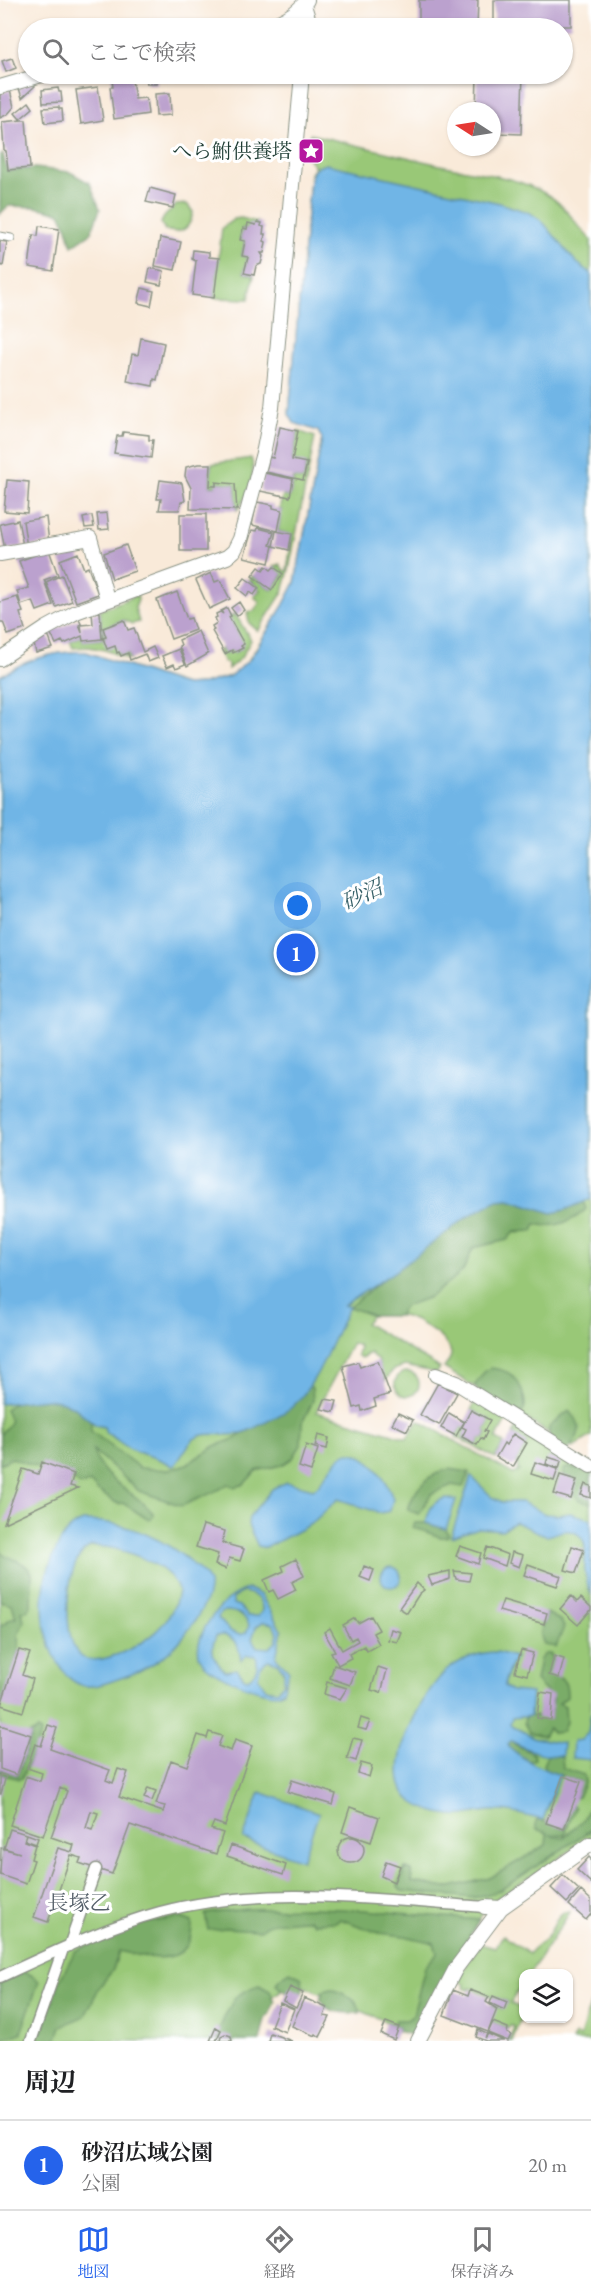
<!DOCTYPE html>
<html lang="ja">
<head>
<meta charset="utf-8">
<style>
  body { margin:0; font-family:"EB Garamond","Noto Serif JP",serif; background:#f2f2f2; color:#202124 }
  .controls { position:absolute; right:18px; bottom:18px; display:grid; overflow:hidden; border-radius:12px; box-shadow:0 2px 4px #0004 }
  .controls button { width:54px; height:54px; display:grid; place-items:center; padding:0; border:0; border-bottom:2px solid #e0e0e0; background:#fff; color:#202124; font:30px sans-serif }
  .compass { position:absolute; left:447px; top:102px; width:54px; height:54px; border-radius:50%; background:#fff; box-shadow:0 2px 4px #0004; rotate:282deg }
  .you { position:absolute; left:298px; top:906px; width:21px; height:21px; margin:-15px; border:4px solid #fff; border-radius:50%; background:#1a73e8; box-shadow:0 0 0 9px #1a73e833 }
  .badge { display:grid; place-items:center; width:39px; height:39px; border-radius:50%; background:#2563eb; color:#fff; font-size:20px; font-weight:700 }
  .pin { position:absolute; translate:-50% -50%; border:3px solid #fff; box-shadow:0 2px 6px #0006 }
  .list { margin:0; padding:0; list-style:none }
  h2 { display:flex; justify-content:space-between; align-items:center; height:78px; margin:0; padding:0 24px; font-size:26px }
  h2 small { font-size:20px; font-weight:400; color:#757577 }
  .list li { display:grid; grid-template-columns:39px 1fr auto; gap:18px; align-items:center; box-sizing:border-box; height:90px; padding:0 24px; border-top:2px solid #e0e0e0 }
  .list b { display:block; font-size:22px; white-space:nowrap }
  .list p { margin:0; font-size:20px; white-space:nowrap; color:#757577 }
  .list em { font-size:20px; font-style:normal; color:#757577 }
  .icon { flex:none; width:33px; height:33px; fill:none; stroke:currentColor; stroke-width:2; stroke-linecap:round; stroke-linejoin:round }
  .map { position:relative; flex:none; width:591px; height:2041px; overflow:hidden }
  .search { position:absolute; background:#fff; box-shadow:0 2px 4px #0004; left:18px; right:18px; top:18px; height:66px; display:flex; align-items:center; gap:15px; box-sizing:border-box; padding:0 21px; border-radius:33px; color:#757577; font-size:22px }
  .sheet { height:168px; background:#fff }
  nav { display:flex; justify-content:space-around; align-items:center; box-sizing:border-box; height:84px; border-top:2px solid #e0e0e0; background:#fff; font-size:16px; color:#757577 }
  nav a { display:grid; justify-items:center; gap:3px }
  nav .on { color:#2563eb }
  .map>svg:first-child { display:block }
  .green { fill:#99c877; stroke:#5c8256; stroke-width:1.5 }
  .forest { fill:#7aac68; stroke:#4c744e; stroke-width:1.5 }
  .water { fill:#70b5e6; stroke:#48798d; stroke-width:1.5; fill-rule:evenodd }
  .building { fill:#bba1ce; fill-rule:evenodd }
  .lines { fill:none; stroke-linecap:round; stroke-linejoin:round }
  .service-casing { stroke:#8c9486; stroke-width:9 }
  .pedestrian-casing { stroke:#8c9486; stroke-width:13 }
  .minor-casing { stroke:#8c9486; stroke-width:16 }
  .service { stroke:#fff; stroke-width:7 }
  .pedestrian { stroke:#fff; stroke-width:10 }
  .minor { stroke:#fff; stroke-width:14 }
  .labels { text-anchor:middle; stroke-width:6; stroke-linejoin:round; paint-order:stroke }
  .poi-label { font-size:20px; fill:#1f3d34; stroke:#fff; text-anchor:end }
  .water-label { font-size:21px; font-style:italic; fill:#376169; stroke:#fff }
  .neighbourhood-label { font-size:21px; fill:#56606a; stroke:#fff }
</style>
</head>
<body>
<div class="map">
<svg width="591" height="2041" viewBox="0 0 591 2041">
  <rect width="100%" height="100%" fill="#fff"/>
  <filter id="ink" filterUnits="userSpaceOnUse"><feTurbulence type="fractalNoise" baseFrequency=".0167" numOctaves="2"/><feDisplacementMap in="SourceGraphic" scale="12" xChannelSelector="R" yChannelSelector="G"/><feConvolveMatrix kernelMatrix="1 2 1 2 8 2 1 2 1" color-interpolation-filters="sRGB"/></filter>
  <filter id="wash" filterUnits="userSpaceOnUse"><feTurbulence type="fractalNoise" baseFrequency=".008" numOctaves="4" result="noise"/><feDisplacementMap in="SourceGraphic" scale="24" xChannelSelector="R" yChannelSelector="G"/><feGaussianBlur stdDeviation="1.35" result="paint"/><feColorMatrix in="noise" values="0 0 0 0 0 0 0 0 0 0 0 0 0 0 0 0 0 1.4 0 .05"/><feComposite in="paint" operator="in"/></filter>
  <g filter="url(#wash)">
    <rect width="100%" height="100%" fill="#f9ead9"/>
    <path class="green" d="M310,134c43,10 87,21 130,31 36,8 74,10 106,29 19,10 30,31 45,46v1196l-18,12 -129,-80c3,-4 6,-8 7,-13 0,-16 -35,-36 -49,-39 -9,-1 -19,0 -29,0l100,-68 35,-16 13,1 -15,-9 -126,83 -15,16 75,45 -3,5 -32,-7 -12,4 -9,12 -6,-21 -8,-8 -9,5 -4,-3 2,-9 -7,-3 -36,69 91,26 11,-18 95,54 6,-4 -2,-1 1,-4 -3,-2 12,-20 -14,-9 6,-9 72,47v365l-103,67 -77,131 -13,-4 1,-4 -101,-43c-30,4 -37,33 -47,57h-251v-1365c27,-15 54,-26 86,-24l99,33 18,-1 27,-8 16,-12 37,-58 12,-23 27,-144 -4,-8 -24,-8 -5,-9 21,-233 1,-9 4,-5 -11,-15z
      M187,204l6,8c-3,17 -11,23 -28,18l-4,-7c5,-13 10,-9 15,-18z
      M241,218l16,4 -1,3 -9,4 -4,-1 -3,11 5,2 -3,15 6,1 -4,16 10,2 -5,24 -35,-1 8,-70 12,-9z
      M298,431l17,6 -26,133 -6,22 -25,39 -9,-8 -2,-11 7,-1 6,-9 -6,-5 6,-7 -11,-11 3,-3 20,14 11,-15 -9,-8 6,-3 4,7h3l5,-36 -14,-4 4,-21 -3,-1 4,-13 7,1 4,-19 9,2 4,-16 -15,-4z
      M251,458c6,13 -4,42 -14,52l-2,-26 -18,-2 -1,4h-6l1,-22z
      M137,595l1,5 -3,8 4,14 -7,2 -8,-4 -21,8 3,9 -3,1 12,8 6,10 7,-3 2,7 -25,-10 -16,-3 -16,1 -3,-7 12,-5 1,5 19,-2 -2,-29z
      M235,614l16,26 -10,18 -13,11v-5l-4,-2 -6,-11 4,-3 3,6 7,-4 2,3 8,-5 -1,-2 2,-2 -14,-27z
      M395 1384a12 12 0 1 1 24 0a12 12 0 1 1-24 0Z
      M476,1401l31,18 -11,20 8,4 -8,13 1,3 -41,-22 5,-10 5,2 -4,9 15,7 4,-7 3,1 3,-6 -3,-2 6,-11 -19,-10z
      M564,1912h6l-40,61 -6,1 -1,9 -13,20 14,7 -1,2 -11,29h-4l6,-14 -4,-2 -2,3 -16,-6v-17l11,4 4,-7 -37,-14 -1,2 -5,-2 1,-3 -6,-5 10,-20 12,-16 14,4 8,-13 26,19c3,-8 13,-10 18,-17 7,-8 7,-19 17,-25z
      M591,2002v39h-19l3,-6 5,2z"/>
    <path class="forest" d="M3,154l4,17 28,-3 35,4 20,11 10,26 -9,24 -19,13 -5,-18 -7,-15 -25,-6 -27,-1 -8,8v-59z
      M502,1194l78,4 4,4 2,7c-12,13 -34,20 -50,15l-3,7 -19,1 -7,8 -34,8 -10,23 -33,26 -25,9 -7,10h-25l-24,-9 88,-71z
      M490,1368c8,1 16,2 23,8 6,5 16,27 10,35 -1,2 -6,5 -8,6l-33,-13 -7,-19 10,-14z
      M307,1384l5,4 1,13 -11,22 -1,22 -8,13 -11,7 -26,6 -12,13 -8,3 -8,-3c-14,10 -31,14 -46,22l-43,-15 -46,-41c9,32 40,39 60,63l-1,5 -3,2 -26,-17 -5,1 -20,-13 -7,-8 -11,2 -8,-6 -60,-21 -12,6v-29c9,-13 14,-8 5,-26l16,-11 45,1 25,21v11l49,37 29,2 18,-6 28,-18 19,-7 15,-9z
      M569,1411c17,14 10,30 -5,42l-11,1 -4,-3v-24z
      M569,1467l12,3 10,-3v36c-17,1 -24,-19 -28,-33z
      M449,1469l20,3 -6,15 -11,-2 -21,9 -12,20 -11,-4c6,-22 19,-35 41,-41z
      M415,1523h11l20,6 3,6 -3,2h-6l-27,-10z
      M0,1551c12,11 22,7 32,22l-1,33 -5,5h-4l2,11 -6,13 1,15 -15,47 -4,5v-75l11,-9h5l-4,-14 -12,-3z
      M547,1613l14,8 3,6 -8,20 -12,-2 -3,-9 1,-12h2z
      M545,1654h6l8,24c8,3 8,11 8,19l-8,6 6,3 1,16 -4,10 -9,1 -5,-5 -5,8 -14,-4 -5,-9 1,-7h10l16,3 2,-20 -17,-18 4,-22z
      M38,1730l3,3 -19,45 -3,1 -19,-5v-5l17,6 14,-39 -3,-1z
      M509,1741l25,13 1,5 -8,3 -18,-15z
      M547,1755l15,1 1,12 21,7 1,7 -7,15 -3,1 5,-16 -34,-11 -3,-6z
      M572,1805l3,3 -10,26 -15,1 14,2 19,-17 6,-13 2,1v22l-92,61 -26,7 -71,-7 -4,-5 7,-18 6,3 1,11 34,6 44,-10 56,-33 1,-12 -11,-4v-7l3,-3 25,10z
      M314,1908l50,2 115,10 -68,115 -13,-4 1,-4 -6,-2 2,-5h12l6,-5 12,-48 12,-14 -3,-10 -29,-7 -26,-3 -39,-14 -5,3 -21,1 -5,-4c-13,3 -29,1 -42,6 -3,2 -5,4 -8,5l-33,-2 -18,2 -3,-16 42,-5z
      M179,1917l13,5c1,48 -42,36 -73,29l-6,19 -13,16 -15,30 -24,10 -5,15h-22l4,-8 5,-2 16,-49 16,-31 61,-26z
      M24,1972l9,4 6,5 -18,52 -21,7v-57z
      M290,1972l12,6 1,15c-13,0 -17,3 -27,-9l3,-5z
      M259,1985l11,6 5,10 -5,12 -5,6 -5,22h-41l-2,-7c3,-7 15,-34 20,-38 6,-5 15,-8 22,-11z
      M332,1989c14,6 27,8 28,24 -17,-1 -30,3 -40,-14l3,-8z"/>
    <path class="water" d="M326,164l174,39 30,10 12,8 34,41 15,11v926l-26,11 -13,3 -43,-14 -12,1 -30,17 -70,53 -53,35 5,2c-16,30 -31,77 -57,100 -7,6 -46,26 -53,27 -14,3 -33,-4 -45,5 -7,6 -13,19 -19,26l-3,1c-12,-9 -28,-10 -41,-17 -9,-4 -16,-12 -25,-16l-2,-6 -8,-2 -21,-17 -12,-6 -15,-3 -48,5v-728c26,-16 55,-26 86,-24l92,31 7,2 18,-1 27,-8 20,-17 33,-53 12,-23 27,-144 -4,-8 -24,-8 -5,-9 21,-233c2,-11 5,-14 16,-17z
      M347,1453c22,-2 40,28 46,46l-3,12 -10,2 -42,-14 -27,25 -45,24 -8,-2 -10,-21 1,-8 23,-28 14,-7 27,7 4,-2 22,-29z
      M471,1476l21,21 10,5h20l23,12 13,1 12,-2 21,6v76c-3,-8 -5,-15 -6,-24 -1,-14 6,-36 -15,-40 -8,-2 -16,4 -23,5l-32,-14 -13,8 -23,-2 -28,9z
      M447,1498l9,2 -10,29 -20,-6c3,-14 6,-22 21,-25z
      M83,1521c41,-1 86,19 115,48 4,4 10,8 11,14 3,14 -16,42 -25,53 -16,21 -38,34 -63,42 -12,4 -28,11 -40,7 -13,-4 -21,-18 -27,-30 -15,-34 -15,-67 0,-101 7,-15 13,-27 29,-33zM92,1546c24,-1 80,18 86,44 -3,34 -38,58 -68,67 -9,3 -23,5 -31,-2 -18,-19 -15,-101 13,-109z
      M381 1577a10 10 0 1 1 20 0a10 10 0 1 1-20 0Z
      M249,1589l12,6 21,36 -6,26 13,14 -6,20 -5,3c-18,0 -71,-19 -78,-36 -10,-22 27,-67 49,-69zM243,1592c10,1 20,7 19,19l-4,5h-10l-9,-10 -6,-2v-6zM225,1611c11,0 20,4 24,14l-3,8 -6,2 -10,-4 -12,-13 2,-5zM263,1622l10,2 5,9 -2,9 -7,6 -12,-1 -5,-8 4,-12zM224,1635c16,6 14,12 17,25l6,-5 9,1c3,9 0,18 -8,23l-4,-1 -7,-9 -12,2c-11,-10 -16,-22 -9,-35zM268,1660l10,3 6,9v11l-7,8 -11,-2 -8,-12 2,-10z
      M497,1652l18,5 -10,23v7l7,4 20,2 -2,23 -18,2 -2,5 1,2 24,13 28,5 -1,13c-20,0 -34,-6 -51,-15l-3,3 1,3c16,14 31,22 51,28l-17,45c-15,-3 -29,-9 -45,-9 -11,-1 -21,2 -32,4 -16,2 -39,-3 -53,-13 -37,-26 9,-109 33,-131 15,-12 32,-19 51,-19z
      M591,1712v48l-19,-2 1,-17 8,-1 7,-7z
      M260,1792l59,21 -17,47 -59,-21z"/>
    <g id="blocks">
      <path class="building" d="M419,0h59l-1,28h-58z
        M494,0h77v26h-29v2h-20v-5h-28z
        M12,58l4,10 -10,4 -4,-11z
        M111,74h20l4,25 11,-1 2,16 -34,5 -4,-32h3z
        M146,74h11v10h-10z
        M477,74h46l-2,60 -29,-1v-22h-16z
        M32,83l3,3 -13,12 -3,-10z
        M98,87l5,33 -22,4 -5,-34z
        M58,88l1,4h2l1,10 -19,1 -1,-13z
        M10,90l4,17 -6,7 -8,4v-24z
        M170,93l1,22 -15,1 -1,-22z
        M29,102l4,6 -13,11 -5,-6z
        M59,107v2h3l1,12 -18,2 -2,-15z
        M22,120h4l4,48 -22,2 -2,-19 -2,-1 -2,-28z
        M150,188l26,7 -3,13 -27,-6z
        M257,222l5,1 -1,3 3,1 -1,7h2l-1,7 2,1 -2,11h-3l2,3 -2,8 -5,2 -2,9 -10,-2 4,-16 -6,-1 3,-15 -5,-1 3,-12 4,1 1,-6 8,2z
        M39,226l20,3 -6,42 -24,-4 4,-32 5,1z
        M160,238l21,4 -6,28 -20,-4z
        M0,241l7,1 -4,24 -3,-1z
        M193,250l16,2v5l10,1 -5,40 -22,-3 4,-34 -4,-2z
        M150,268l14,3 -3,14 -14,-3z
        M142,288l12,3 -3,15 -13,-3z
        M141,338l23,5 -7,37 -3,-1 -1,7 -26,-5 5,-27 6,1z
        M280,427l18,4 -6,29 15,3 -4,17 -37,-8 3,-15 4,1z
        M123,432l26,3v5h4l-2,18 -37,-5 3,-17h5z
        M198,464h13l-1,22h6v-4l19,2 2,26 -47,-1 1,-21 -6,-12 1,-9z
        M264,473l29,6 -3,18 -30,-6z
        M7,480l22,2 -2,31 -23,-2z
        M160,480l22,3 3,18 -4,1 -2,8h-20l2,-11h-4z
        M257,502l16,3v3l9,2 -4,21 -26,-6z
        M107,513l2,16 -10,1 -2,-16z
        M180,514h26v37h-26z
        M92,516l2,11 -9,1 -2,-10z
        M46,517l3,26 -22,4 -4,-26z
        M18,520l5,26 -18,4 -5,-26z
        M258,528l16,4 -4,13 3,1 -4,17 -25,-6 8,-27 5,1z
        M276,531l16,3 -3,16 -16,-4z
        M126,545l9,26 -23,8 -8,-26z
        M49,550l9,25 -14,5 9,25 -16,6 -4,-10 -12,4 -4,-14 12,-3 -10,-27z
        M78,553l6,16 4,-2 10,27 -22,8 -16,-42z
        M266,566l5,4 3,-3 9,7 -11,16 -20,-14 7,-9 4,3z
        M211,573l4,9 5,-2 10,19 -21,10 -13,-29z
        M62,575l10,26 -16,6 -10,-25z
        M245,578l14,10 -5,7 -4,-3 -3,4 -10,-8z
        M177,592l10,27 4,-1 4,12 -24,9 -14,-39z
        M17,597l6,15 -3,1 5,16 -17,6 -5,-13h-3v-20z
        M239,602l5,8 -7,6 -6,-8z
        M227,608l4,8 -2,1 15,27 -3,2 2,2 -10,5 -1,-3 -7,4 -13,-23 2,-1 -2,-4 5,-3 -2,-5 2,-1 -1,-3 4,-2 3,2 -2,-3z
        M100,612l2,27 -19,2 -1,-5 -18,8 -2,-3 -6,3 -6,-12 29,-13 2,5 -2,1 3,8 -1,-8 12,-1 -1,-11z
        M124,620l4,10 6,-2 9,24 10,-5 5,11 -10,4 -3,-8 -15,6 -2,-7 -7,3 -2,-4 -2,1 -2,-7 -8,3 -4,-11 3,-1 -3,-9z
        M198,631l10,23 -21,12 -8,-20 2,-1 -2,-5z
        M48,635l5,13 -17,5 -2,-9z
        M179,649l6,15 -9,4 -2,-4 -7,3 -5,-11z
        M378,1361l12,33 -16,5 2,7 -14,5 -1,-5 -7,2 -11,-42 15,-4 2,5z
        M438,1383l19,10 -18,32 -19,-10z
        M325,1399l12,2 -3,11 -13,-3z
        M471,1410l19,10 -6,11 3,1 -4,8 -2,-2 -4,7 -15,-8 4,-8 -4,-2z
        M398,1413l15,7 -6,11 -15,-7z
        M449,1413l15,9 -8,14 -15,-8z
        M513,1434l14,9 -14,24 -17,-10 8,-14 2,2z
        M318,1435l11,3 -2,11 -12,-3z
        M306,1445l12,4 -7,22 -12,-4z
        M548,1457l13,4 -2,7 -13,-4z
        M42,1462l32,12 -4,12 8,2 -74,35 19,-54 15,5z
        M535,1462l23,7 -4,12 -23,-7z
        M560,1475l17,5 -6,19 -17,-5z
        M585,1484l6,2v12l-10,-3z
        M203,1525l22,6 -3,12 22,6 -4,12 -11,-3 -3,11 -11,-4 3,-11 -22,-7z
        M460,1546l21,7 -3,11 -22,-8z
        M572,1546l12,4 -8,23 -11,-3z
        M487,1547l21,8 -3,11 -22,-8z
        M512,1552l11,3 -4,12 -10,-4z
        M296,1559l8,17 -12,6 4,8 -18,9 -5,-9 -4,2 -5,-12 20,-9 -2,-5z
        M528,1564l33,12 -4,10 -33,-11z
        M364,1566l10,4 -4,11 -10,-4z
        M450,1571v8l-18,6 -4,-9z
        M454,1571l17,2 -2,8 -13,-2z
        M417,1583l7,7 -5,4 -12,19 -8,-5z
        M571,1596l6,6 4,-4 10,9v3l-13,15 -18,-16z
        M503,1600l44,13 -3,11 -45,-13z
        M371,1616l8,14 -6,3 6,11 -12,7 -3,-5 -15,8 2,4 -13,7 -7,-13 4,-1 -11,-19 6,-4 12,22 16,-9 -2,-4 -5,3 -8,-15 12,-7 3,5z
        M391,1629l10,3 -4,10 -9,-2z
        M19,1650l11,3 -8,22 11,4 -10,33 -22,-7z
        M521,1650l12,3 -6,22 -12,-3z
        M554,1656l10,3 -5,19 -10,-3z
        M334,1665l21,7 -5,13 -20,-7z
        M378,1667l9,3 -6,23 -10,-3z
        M327,1682l20,6 -7,11 -16,-5z
        M540,1692l13,2 -2,26 -14,-2z
        M361,1718l9,3 -4,9 -8,-2z
        M0,1725l31,10 -14,40 -17,-6z
        M48,1725l9,3 -7,21 60,21 -4,10 7,3 5,-14 10,3 -9,25 44,15 2,-6 -9,-2 15,-44 16,6 11,-31 9,3 2,-6 13,4 -4,10 13,5 4,-11 17,6 -27,80 -11,-4 -3,7 12,4 -7,21 -86,-29 -18,49 -33,-11 2,-5 -10,-3 -23,67 -14,-5 24,-69 14,4 2,-7 -23,-8 16,-46 -7,-3 -17,48 -33,-11 16,-49 14,5 2,-8 -15,-5 8,-24 6,2zM91,1811l7,2 -6,17 -6,-2z
        M353,1738l9,2 -6,21 -9,-3z
        M361,1763l11,3 -3,11 -11,-4z
        M0,1774l6,2 -5,18h-1z
        M563,1776l18,6 -17,47 -18,-6z
        M292,1780l44,14 -3,11 -45,-13z
        M148,1788l8,3 -4,10 -8,-3z
        M350,1807l29,10 -8,25 -29,-10z
        M10,1829l16,5 -2,7 11,4 -4,14 3,1 -8,24 -26,-9 1,-27 19,5 -16,-5z
        M27,1834l11,4 -2,6 -11,-4z
        M338 1850a13 13 0 1 1 26 0a13 13 0 1 1-26 0Z
        M231,1845l55,20 -3,10 -56,-19z
        M589,1857l2,2v24l-14,-13z
        M386,1861l14,5 -6,16 -13,-6z
        M563,1875l16,15 -12,13 -16,-15z
        M581,1891l10,9v14l-5,6 -17,-15z
        M290,1987l13,6 -7,15 -13,-7z
        M453,1990l15,6 2,-6 19,7 -3,5 11,7 -9,23 -44,-17z
        M493,1996l14,6 -3,8 -14,-7z
        M304,1998l23,10 -3,8 6,1 -10,20 -4,-3 -1,2 -23,-10z
        M280,2003l14,6 -9,23 -14,-6z
        M386,2022l13,5 -5,13 -13,-6z
        M493,2022l15,6 -1,5 4,2 -3,6 -20,-8z
        M216,2027l5,3 -5,11h-6z
        M478,2030l9,4 -2,4 3,-4 16,7h-18l-10,-4z
        M270,2033l22,8h-24z
        M225,2034l6,2 1,5h-12l1,-5z"/>
    </g>
  </g>
  <g filter="url(#ink)">
    <use href="#blocks" fill-opacity="0" stroke="#8c9486" stroke-width="1.5"/>
    <g class="lines">
      <g class="service-casing">
        <path id="service" d="M0,236l11,2"/>
      </g>
      <g class="pedestrian-casing">
        <path id="pedestrian" d="M69,1946l27,-77
          M0,1977c52,-24 105,-50 160,-65 105,-28 218,-12 325,-5
          M31,2041l32,-92"/>
      </g>
      <g class="minor-casing">
        <path id="minor" d="M304,5l4,13v10
          M260,28c18,-4 36,-13 47,-28
          M0,87l45,-13
          M0,554l90,-16 17,61
          M0,659l45,-30 31,-17 151,-55 7,-6 6,-12 24,-90 8,-41 30,-334
          M436,1375l21,8 134,83
          M485,1907l16,1
          M418,2041l38,-73 45,-60 90,-64"/>
      </g>
      <use href="#service" class="service"/>
      <use href="#pedestrian" class="pedestrian"/>
      <use href="#minor" class="minor"/>
    </g>
  </g>
  <defs>
    <g id="sight-square" transform="scale(1.35)"><rect x="-9" y="-9" width="18" height="18" rx="4" fill="#b5179e" stroke="#fff"/><path d="M0-6L1.8-2.2L6-1.7L2.9 1.2L3.7 5.4L0 3.3L-3.7 5.4L-2.9 1.2L-6-1.7L-1.8-2.2Z" fill="#fff"/></g>
  </defs>
  <g fill-rule="evenodd">
    <use href="#sight-square" x="311" y="151"/>
  </g>
  <g class="labels">
    <g class="poi-label">
      <text x="292" y="158">へら鮒供養塔</text>
    </g>
    <g class="water-label">
      <text transform="translate(362 895) rotate(-25)" y="7">砂沼</text>
    </g>
    <g class="neighbourhood-label">
      <text x="79" y="1910">長塚乙</text>
    </g>
  </g>
</svg>
<div class="controls">
<button><svg class="icon" aria-label="layers" viewBox="0 0 24 24"><path d="M12 4l9 5-9 5-9-5zM3 14l9 5 9-5"/></svg></button>
</div>
<svg class="compass" viewBox="-18 -18 36 36"><path d="M0-13l5 13h-10z" fill="#e53935"/><path d="M0 13l5-13h-10z" fill="#757577"/></svg>
<div class="you"></div>
<div class="pin badge" style="left:296px;top:953px">1</div>
<div class="search"><svg class="icon" aria-label="search" viewBox="0 0 24 24"><circle cx="10" cy="10" r="6"/><path d="M15 15l6 6"/></svg>ここで検索</div>
</div>
<section class="sheet">
<h2>周辺<small></small></h2>
<ul class="list">
<li><span class="badge">1</span><div><b>砂沼広域公園</b><p>公園</p></div><em>20 m</em></li>
</ul>
</section>
<nav>
<a class="on"><svg class="icon" aria-label="map" viewBox="0 0 24 24"><path d="M3 6l6-2 6 2 6-2v14l-6 2-6-2-6 2zM9 4v14M15 6v14"/></svg>地図</a>
<a><svg class="icon" aria-label="directions" viewBox="0 0 24 24"><path d="M12 3l9 9-9 9-9-9zM9 14v-3h6M13 9l2 2-2 2"/></svg>経路</a>
<a><svg class="icon" aria-label="saved" viewBox="0 0 24 24"><path d="M7 4h10v16l-5-4-5 4z"/></svg>保存済み</a>
</nav>
</body>
</html>
